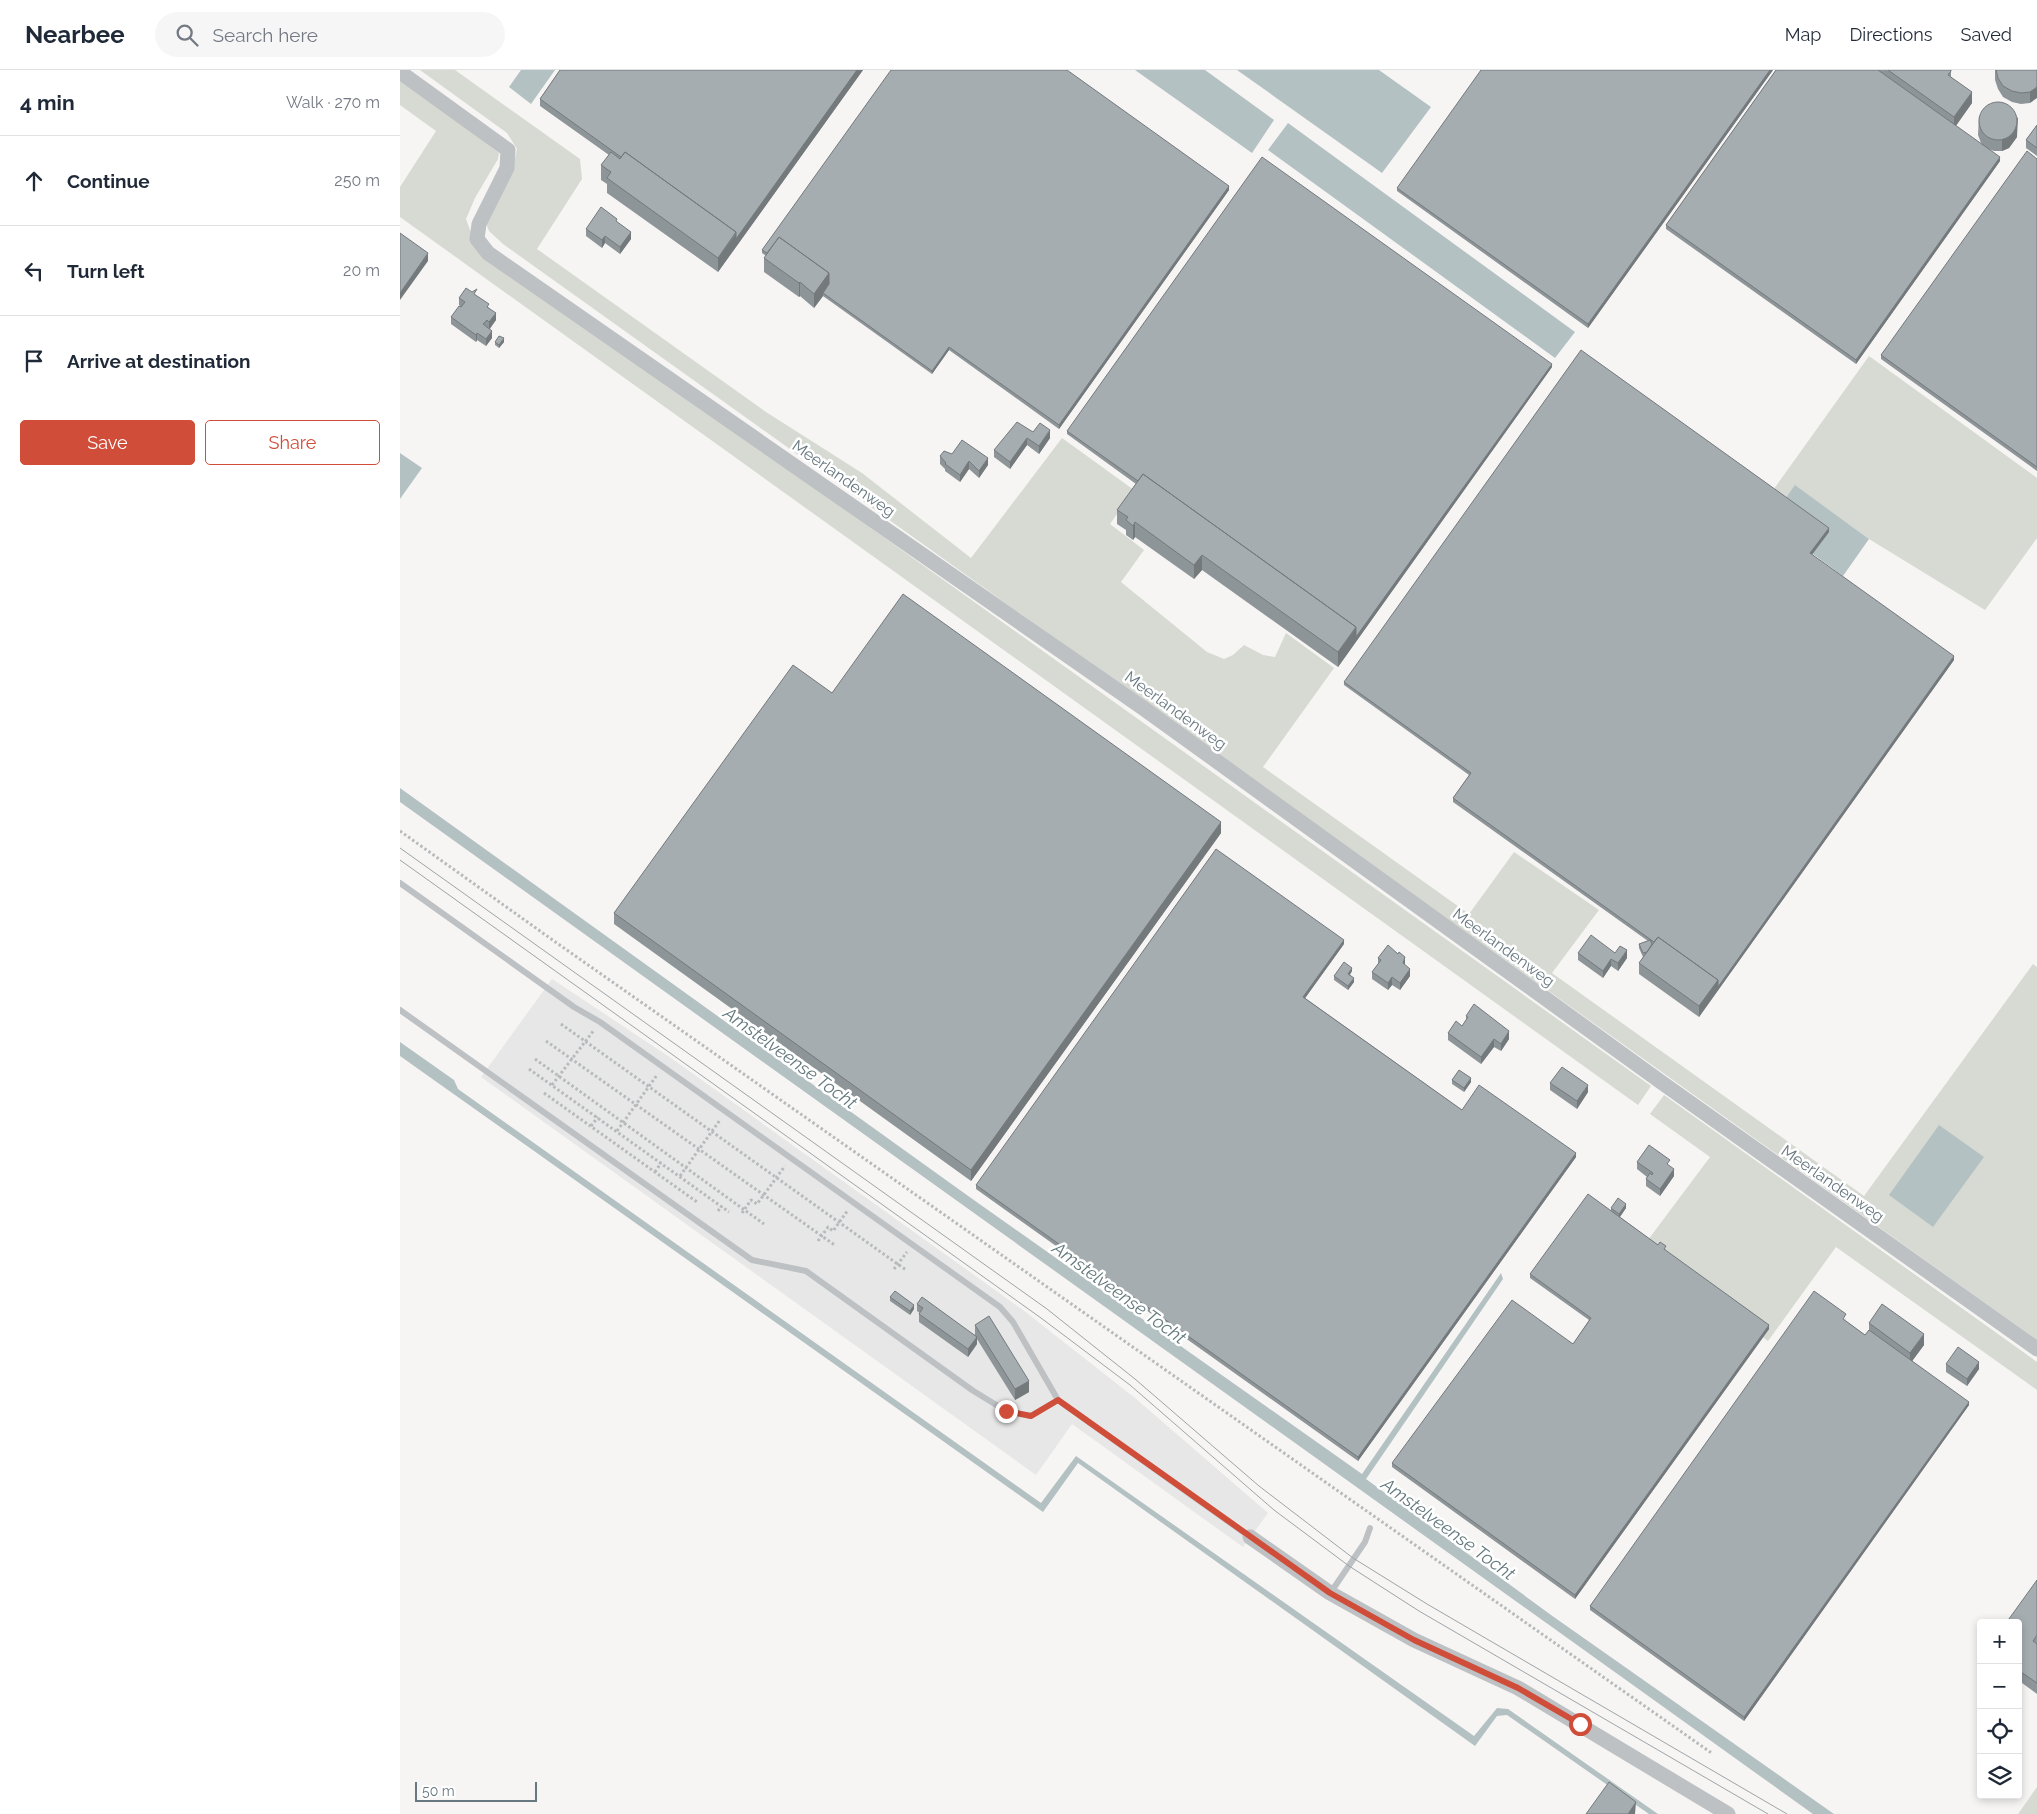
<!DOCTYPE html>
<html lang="en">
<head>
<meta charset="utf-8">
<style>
  body { margin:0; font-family:Raleway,sans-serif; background:#f6f6f7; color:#1f2937 }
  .controls { position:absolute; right:15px; bottom:15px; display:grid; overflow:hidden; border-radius:5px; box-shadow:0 2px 8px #0003 }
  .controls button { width:45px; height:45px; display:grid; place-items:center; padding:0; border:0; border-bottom:1px solid #e0e1e3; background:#fff; color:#1f2937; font:25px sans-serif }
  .scale { position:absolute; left:15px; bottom:12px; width:122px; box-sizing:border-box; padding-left:5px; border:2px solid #687880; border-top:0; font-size:14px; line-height:18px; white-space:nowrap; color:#687880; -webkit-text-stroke:4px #fff; paint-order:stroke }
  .stop { position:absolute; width:15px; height:15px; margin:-11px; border:4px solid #d04d39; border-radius:50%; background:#fff }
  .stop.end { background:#d04d39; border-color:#fff; box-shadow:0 1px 5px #0008 }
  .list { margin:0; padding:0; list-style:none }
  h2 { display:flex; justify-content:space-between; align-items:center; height:65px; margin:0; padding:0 20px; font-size:21px }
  h2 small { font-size:16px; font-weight:400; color:#747a83 }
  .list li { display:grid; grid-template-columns:32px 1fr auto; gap:15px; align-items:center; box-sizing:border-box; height:90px; padding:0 20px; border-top:1px solid #e0e1e3 }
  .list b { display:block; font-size:19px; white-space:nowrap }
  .list em { font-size:16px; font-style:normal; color:#747a83 }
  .actions { display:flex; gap:10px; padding:15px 20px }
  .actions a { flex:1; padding:11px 0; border:1px solid #d04d39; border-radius:5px; text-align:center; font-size:18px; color:#d04d39 }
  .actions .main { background:#d04d39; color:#fff }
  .icon { flex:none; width:28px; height:28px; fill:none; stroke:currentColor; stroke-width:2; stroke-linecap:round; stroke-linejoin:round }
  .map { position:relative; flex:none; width:1637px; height:1744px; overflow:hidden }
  header { display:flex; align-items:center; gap:30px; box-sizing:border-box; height:70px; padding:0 25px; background:#fff; border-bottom:1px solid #e0e1e3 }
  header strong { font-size:24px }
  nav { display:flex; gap:28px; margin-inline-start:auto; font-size:18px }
  .search { width:350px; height:45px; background:#f6f6f7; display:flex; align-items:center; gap:12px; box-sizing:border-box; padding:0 18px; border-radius:28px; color:#747a83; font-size:19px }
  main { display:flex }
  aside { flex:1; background:#fff }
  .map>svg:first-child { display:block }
  .built { fill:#e6e7e6 }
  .green { fill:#d6dad2 }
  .water { fill:#b4c1c3 }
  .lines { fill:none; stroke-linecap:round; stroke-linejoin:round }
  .path { stroke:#b7babc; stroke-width:3; stroke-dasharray:2.5 2.5; stroke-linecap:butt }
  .service { stroke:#bdc1c4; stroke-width:6 }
  .tertiary { stroke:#bdc1c4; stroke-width:15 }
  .tram { stroke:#9da4a8; stroke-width:1 }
  .wall { fill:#8e9598 }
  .shaded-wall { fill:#74797c }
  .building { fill:#a5adb1; stroke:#74797c }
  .route { stroke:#d04d39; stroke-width:6 }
  .labels { text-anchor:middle; stroke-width:5; stroke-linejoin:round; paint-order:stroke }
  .street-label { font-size:16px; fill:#687880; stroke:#fff }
  .water-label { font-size:18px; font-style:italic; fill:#63797d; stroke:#fff }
</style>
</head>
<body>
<header>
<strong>Nearbee</strong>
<div class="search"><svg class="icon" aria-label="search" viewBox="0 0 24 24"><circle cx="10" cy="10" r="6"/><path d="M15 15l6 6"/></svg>Search here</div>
<nav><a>Map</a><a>Directions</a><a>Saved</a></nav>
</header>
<main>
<aside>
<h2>4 min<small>Walk · 270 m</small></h2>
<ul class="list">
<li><svg class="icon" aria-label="ahead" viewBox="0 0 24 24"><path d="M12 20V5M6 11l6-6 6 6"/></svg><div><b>Continue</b></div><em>250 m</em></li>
<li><svg class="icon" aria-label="left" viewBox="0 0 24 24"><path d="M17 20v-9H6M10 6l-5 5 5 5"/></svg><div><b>Turn left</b></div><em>20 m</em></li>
<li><svg class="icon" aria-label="arrive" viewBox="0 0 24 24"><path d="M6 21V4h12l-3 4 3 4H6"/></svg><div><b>Arrive at destination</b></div></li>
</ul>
<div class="actions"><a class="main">Save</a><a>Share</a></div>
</aside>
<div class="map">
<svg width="1637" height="1744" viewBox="0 0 1637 1744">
  <rect width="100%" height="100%" fill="#f6f5f3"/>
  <path class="built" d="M152,909l119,79 352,252 112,88 133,115 -25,34 -171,-123 -36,51 -555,-398z"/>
  <path class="green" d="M20,0h35l125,89 2,20 -45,70 229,163 96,61 109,85 91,-120 72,52 -24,34 34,26 -23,32 86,70 17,7 9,-4 11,-10 19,10 12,2 11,-24 48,35 -71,99 206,147 45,-62 85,58 -47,63 312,223 169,-232 4,3v373l-1534,-1096 -14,-13 -5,-12 30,-54 3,-16 -10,-16z
    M0,7l99,76 -1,6 -23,39 -9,21 8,22 18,16 1159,829 -13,19 -1238,-888v-30l36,-56 -36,-26z
    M1469,286l168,122v60l-52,72 -116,-71 -73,-53 -27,36 -13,-8z
    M1264,1025l373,267v28l-201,-143 -68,94 -126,-93 68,-91 -60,-43z
    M1637,1717v27h-19z"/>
  <path class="water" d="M121,0h34l-24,34 -22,-17z
    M735,0h70l69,50 -22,33z
    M837,0h142l52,37 -49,66z
    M888,53l287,209 -20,26 -287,-208z
    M0,383l22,15 -22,31z
    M1395,415l74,54 -26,37 -74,-54z
    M0,718l571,410 391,276 139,-201 2,6 -137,200 185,136 283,199h-21l-1413,-1012z
    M0,972l54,38 4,9 583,414 35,-47 398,280 23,-28 11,1 150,105h-9l-142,-99 -10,1 -22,30 -397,-283 -35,49 -643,-456z
    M1539,1055l45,32 -51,70 -44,-32z"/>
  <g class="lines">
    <path class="path" d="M0,761l154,110 1159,813
      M161,954l345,246
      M146,971l290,205
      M135,989l229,165
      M129,999l200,143
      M152,1015l42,-55
      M144,1023l153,109
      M191,1056l7,-9
      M217,1061l40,-56
      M255,1102l6,-9
      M280,1106l40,-56
      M318,1141l4,-5
      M342,1143l9,-13 6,4 28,-38
      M418,1171l10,-14 5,4 15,-21
      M494,1199l13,-17"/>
    <path class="service" d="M0,813l174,124 26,15 400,285 13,15 45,78 192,137
      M0,940l352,250 54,11 166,119 34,21 25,5 27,-16
      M931,1522l34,-50 5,-14"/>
    <path class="tertiary" d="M0,2l108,78 -1,18 -28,56 -2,15 11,14 655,455 518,374 376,267
      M850,1467l80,56 84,47 104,48 210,126"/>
    <path class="tram" d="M0,778l647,461 88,70 124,107 94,72 74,46 360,210
      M0,790l641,458 89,67 144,125 75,56 70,45 349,203"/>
  </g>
  <path class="wall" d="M160,0h303l-145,202 -111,-79v-9l-6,-4v-15l8,-10 -69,-49v-7z
    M1373,0l-185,258 -191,-137v-3z
    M1376,0h175v7l21,26 -16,23 30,22 -5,-5 -3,-8 1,-19 38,21 -8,11 -7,3h-8l-6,-2 12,12 -144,203 -190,-135v-4z
    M1595,0h42l-7,33 -9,1 -9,-2 -9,-5 -5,-8 -3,-9z
    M1637,55v31l-11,-8v-8z
    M1637,89v312l-156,-112v-4z
    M829,120l-170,239 -110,-79 -17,24 -109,-78 -9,12 -14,-12 -1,1 -35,-25v-14l2,-2 -4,-3v-3z
    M217,152l14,17 -11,15 -15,-11 -3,5 -16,-12v-7z
    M77,226l12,12 7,12 -6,9 2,9 -6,8 -9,-6 -1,2 -25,-18v-7l10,-10 -2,-2v-7z
    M95,272h9l-5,6 -4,-3z
    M1152,297l-214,300 -136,-97 -8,9 -59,-42 -2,3 -7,-5v-5l-9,-6v-14l19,-26 -69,-50v-3z
    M633,362l17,6 -11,16 -12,-9 -17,24 -16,-12v-7z
    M552,384l36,11 -9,13 -10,-9 -9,13 -15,-11v-2l-5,-5v-8z
    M1429,462l-17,23 142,105 -255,357 -60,-43v-11l4,-6 -4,-9v-4l9,-3 -195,-139v-4l16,-23 -125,-90v-3z
    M432,623l389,140 -250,348 -357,-257v-11z
    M944,874l-39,54 157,112 114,47 -218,304 -382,-272v-4z
    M1178,883l49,5 -9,13 -7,-5 -8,12 -25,-18z
    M978,888l27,6v1l5,11 -10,14 -8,-5 -4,5 -16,-11v-7l6,-8z
    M952,901l-2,4 4,7 -6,8 -14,-10v-4z
    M1066,946l43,23 -8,12 -7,-4 -13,17 -33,-24v-7l14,-7 4,-6z
    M1052,1010l19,2 -7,10 -12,-8z
    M1150,1013l38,9 -11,17 -27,-19z
    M1237,1092l33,4 4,10 -14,20 -14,-10v-7l1,-2 -10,-8z
    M1211,1138h15l-6,9 38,28 8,5v1l103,78 -194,270 -183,-132v-4l181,-119 16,-24 -59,-42v-4l81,-63z
    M490,1227l24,12 -4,6 -20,-14z
    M517,1234l58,31v-10l54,67 -14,8 -38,-61v5l-9,13 -49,-35v-8l1,-1 -3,-2z
    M1446,1248l-1,2 20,15 4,-5v-7l55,22 -12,16 57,44 -225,316 -154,-111v-4z
    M1546,1294l33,5 -12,17 -21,-14z
    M1637,1510v114l-19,-14v-57z"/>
  <path class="shaded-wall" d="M457,0h6l-145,202v-14z
    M1370,0h3l-185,258v-4z
    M1637,17v11l-7,5v-11z
    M1572,22v11l-18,25v-11z
    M1618,47l-1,20 -8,11 -7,3v-11z
    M1600,87v4l-144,203v-4z
    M829,116v4l-170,239v-4z
    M231,162v7l-11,15v-7z
    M205,166v7l-3,5v-8z
    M28,183v8l-28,39v-7z
    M429,203v15l-6,5v3l-9,12v-14z
    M400,212v14l-1,1v-14z
    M96,243v7l-7,9v-7z
    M92,261v7l-6,8v-7z
    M77,263v7l-1,2v-7z
    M104,268v4l-5,6v-3z
    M549,277v3l-17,24v-3z
    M1152,294v3l-214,300v-15z
    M650,360v8l-11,16v-8z
    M627,368v7l-17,24v-7z
    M588,388v7l-9,13v-7z
    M569,391v8l-9,13v-7z
    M735,452v15l-2,3v-14z
    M1429,458v4l-19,25v-4z
    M802,485v15l-8,9v-14z
    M1554,586v4l-255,357v-11z
    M821,752v11l-250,348v-11z
    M944,870v4l-41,57v-4z
    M1227,880v8l-9,13v-8z
    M1005,887v7l-2,7v-8z
    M1211,889v7l-8,12v-7z
    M952,898v3l-4,6v-3z
    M1010,899v7l-10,14v-7z
    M992,907v8l-4,5v-7z
    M954,908v4l-6,8v-4z
    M1109,961v8l-8,12v-7z
    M1094,969v8l-13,17v-7z
    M1071,1008v4l-7,10v-4z
    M1188,1015v7l-11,17v-8z
    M1176,1083v4l-218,304v-4z
    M1274,1099v7l-14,20v-7z
    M1226,1134v4l-7,10v-4z
    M514,1235v4l-4,6v-4z
    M1369,1255v4l-194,270v-4z
    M1524,1264v11l-14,19v-11z
    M577,1267v7l-9,13v-8z
    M1579,1292v7l-12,17v-7z
    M629,1311v11l-14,8v-11z
    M1569,1332v3l-225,316v-4z
    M1236,1732l-1,12h-7z"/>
  <path class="building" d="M160,0h297l-121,169v-7l-111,-80 -4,5 -81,-58z
    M491,0h176l162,116 -170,239 -110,-78 -17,24 -109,-78 6,-9v-11l-50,-36 -12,16 -5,-3z
    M1081,0h289l-182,254 -191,-136z
    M1376,0h102l122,87 -144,203 -190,-135z
    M1488,0h63v1l-3,4 24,17 -18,25z
    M1596,0h41v17l-7,5 -9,1 -9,-2 -9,-5 -5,-8z
    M1579 51a19 19 0 1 1 38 0a19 19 0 1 1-38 0Z
    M1637,55v23l-11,-8z
    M1627,81l10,8v308l-156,-112z
    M211,82l9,7 5,-7 111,80 -18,26 -111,-80 4,-6 -10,-7z
    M862,87l290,207 -196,273v-10l-213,-153 -5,7 -71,-50z
    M201,137l16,12 -1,2 15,11 -11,15 -15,-11 -3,4 -16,-11z
    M0,163l28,20 -28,40z
    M379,167l50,36 -15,21 -14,-12 -1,1 -35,-25z
    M66,218l6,4 5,-3 -3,5 15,10 -2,3 9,6 -7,9 -2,-2 -4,4 9,7 -6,8 -9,-6 -1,2 -25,-18 8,-11 2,1 4,-5 -6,-4z
    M99,266l5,2 -5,7 -4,-3z
    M1181,280l248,178 -19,25 144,103 -236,331v-7l-60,-43 -4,5 -201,-144 18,-25 -127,-91z
    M617,352l16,10 7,-9 10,7 -11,16 -12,-8 -17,24 -16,-12z
    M562,370l26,18 -9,13 -10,-10 -9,14 -15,-11 1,-1 -6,-7 4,-5 8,3z
    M743,404l213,153 -18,25 -136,-97 -8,10 -59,-43 -2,4 -7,-6 2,-3 -11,-7z
    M503,524l318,228 -250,348 -357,-257 179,-248 39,28z
    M816,779l128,91 -41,57 159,113 17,-25 97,68 -218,304 -382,-272z
    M1191,865l24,18 5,-7 7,4 -9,13 -7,-4 -8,12 -25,-18z
    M1258,867l60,43 -19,26 -60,-43z
    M1250,870l2,4 -5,8 -4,1 -4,-9z
    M988,875l10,9 1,-2 6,5 -2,6 7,6 -10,14 -8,-6 -4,6 -16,-11 9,-12 -3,-2z
    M944,892l8,6 -4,6 6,4 -6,8 -14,-10z
    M1074,934l35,27 -8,13 -7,-5 -13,18 -33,-24 8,-12 6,5 6,-9 -2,-1z
    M1162,997l26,18 -11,16 -27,-18z
    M1059,1000l12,8 -7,10 -12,-8z
    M1249,1075l21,15 -3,4 7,5 -14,20 -14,-10 4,-6 2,2 1,-2 -16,-11z
    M1188,1124l70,51 2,-3 6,4 -2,3 105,76 -194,270 -183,-132 120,-163 61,44 18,-26 -61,-44z
    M1218,1128l8,6 -7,10 -8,-6z
    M495,1221l19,14 -4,6 -20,-14z
    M1414,1221l32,23 -3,5 22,16 4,-5 100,72 -225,315 -154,-111z
    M522,1227l55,40 -9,12 -49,-35 4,-6 -6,-4z
    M1482,1234l42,30 -14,19 -41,-30z
    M589,1246l40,65 -14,8 -40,-64z
    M1558,1277l21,15 -12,17 -21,-15z
    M1637,1510v55l-4,6 4,3v39l-19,-13v-47h-12z
    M1209,1712l27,20 -8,12h-42z"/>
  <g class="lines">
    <path class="route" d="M606,1341l25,5 27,-16 272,193 84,47 104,48 62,36"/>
  </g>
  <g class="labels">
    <g class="street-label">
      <text transform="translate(444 408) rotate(35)" y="6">Meerlandenweg</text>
      <text transform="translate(776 640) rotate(36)" y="6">Meerlandenweg</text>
      <text transform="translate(1104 877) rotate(36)" y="6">Meerlandenweg</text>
      <text transform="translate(1433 1113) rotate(35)" y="6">Meerlandenweg</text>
    </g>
    <g class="water-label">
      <text transform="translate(390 988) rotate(36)" y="6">Amstelveense Tocht</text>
      <text transform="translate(719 1223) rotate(36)" y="6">Amstelveense Tocht</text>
      <text transform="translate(1048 1459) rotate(36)" y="6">Amstelveense Tocht</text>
    </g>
  </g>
</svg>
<div class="controls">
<button>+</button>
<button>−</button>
<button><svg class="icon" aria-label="locate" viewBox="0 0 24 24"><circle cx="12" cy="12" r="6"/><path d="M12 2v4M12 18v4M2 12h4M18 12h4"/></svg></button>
<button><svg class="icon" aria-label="layers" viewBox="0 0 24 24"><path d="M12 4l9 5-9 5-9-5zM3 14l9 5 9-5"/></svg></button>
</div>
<div class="scale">50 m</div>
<div class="stop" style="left:1180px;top:1654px"></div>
<div class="stop end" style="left:606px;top:1341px"></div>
</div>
</main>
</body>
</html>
